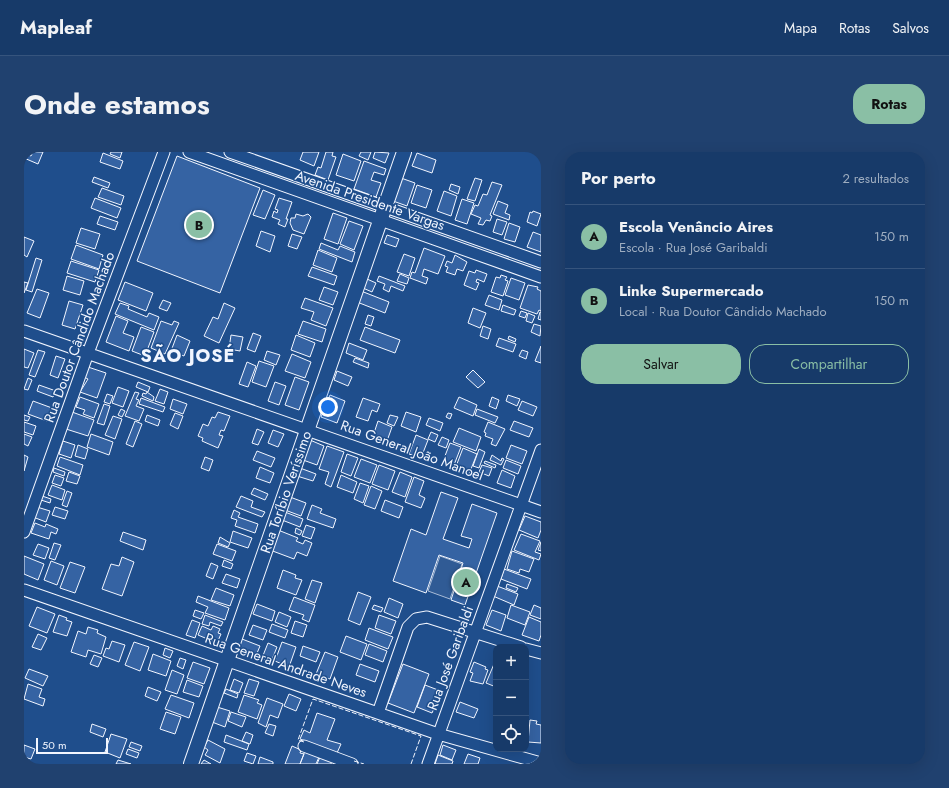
<!DOCTYPE html>
<html lang="pt">
<head>
<meta charset="utf-8">
<style>
  body { margin:0; font-family:Jost,sans-serif; background:#20416f; color:#f1f3f6 }
  .controls { position:absolute; right:12px; bottom:12px; display:grid; overflow:hidden; border-radius:8px; box-shadow:0 4px 16px #0002 }
  .controls button { width:36px; height:36px; display:grid; place-items:center; padding:0; border:0; border-bottom:1px solid #36547d; background:#173a69; color:#f1f3f6; font:20px sans-serif }
  .scale { position:absolute; left:12px; bottom:10px; width:72px; box-sizing:border-box; padding-left:4px; border:2px solid #f2f6ff; border-top:0; font-size:11px; line-height:14px; white-space:nowrap; color:#f2f6ff; -webkit-text-stroke:3px #1f4e8c; paint-order:stroke }
  .you { position:absolute; left:304px; top:255px; width:14px; height:14px; margin:-10px; border:3px solid #fff; border-radius:50%; background:#1a73e8; box-shadow:0 0 0 6px #1a73e833 }
  .badge { display:grid; place-items:center; width:26px; height:26px; border-radius:50%; background:#8abfa5; color:#111; font-size:13px; font-weight:700 }
  .pin { position:absolute; translate:-50% -50%; border:2px solid #fff; box-shadow:0 1px 4px #0006 }
  .list { margin:0; padding:0; list-style:none }
  h2 { display:flex; justify-content:space-between; align-items:center; height:52px; margin:0; padding:0 16px; font-size:17px }
  h2 small { font-size:13px; font-weight:400; color:#9eadc0 }
  .list li { display:grid; grid-template-columns:26px 1fr auto; gap:12px; align-items:center; box-sizing:border-box; height:64px; padding:0 16px; border-top:1px solid #36547d }
  .list b { display:block; font-size:15px; white-space:nowrap }
  .list p { margin:0; font-size:13px; white-space:nowrap; color:#9eadc0 }
  .list em { font-size:13px; font-style:normal; color:#9eadc0 }
  .actions { display:flex; gap:8px; padding:12px 16px }
  .actions a { flex:1; padding:9px 0; border:1px solid #8abfa5; border-radius:16px; text-align:center; font-size:14px; color:#8abfa5 }
  .actions .main { background:#8abfa5; color:#111 }
  .icon { flex:none; width:22px; height:22px; fill:none; stroke:currentColor; stroke-width:2; stroke-linecap:round; stroke-linejoin:round }
  .map { position:relative; flex:none; width:517px; height:612px; overflow:hidden; border-radius:16px }
  header { display:flex; align-items:center; gap:24px; box-sizing:border-box; height:56px; padding:0 20px; background:#173a69; border-bottom:1px solid #36547d }
  header strong { font-size:19px }
  nav { display:flex; gap:22px; margin-inline-start:auto; font-size:14px }
  .intro { display:flex; align-items:center; justify-content:space-between; box-sizing:border-box; height:96px; padding:0 24px }
  h1 { margin:0; font-size:28px }
  .button { padding:10px 18px; border-radius:16px; background:#8abfa5; color:#111; font-size:14px; font-weight:700 }
  main { display:flex; gap:24px; padding:0 24px }
  aside { flex:1; background:#173a69; border-radius:16px; box-shadow:0 4px 16px #0002 }
  .map>svg:first-child { display:block }
  .green { fill:#305b95; stroke:#a8bbd7 }
  .building { fill:#3563a3; stroke:#f2f6ff }
  .lines { fill:none; stroke-linecap:round; stroke-linejoin:round }
  .minor-casing { stroke:#f2f6ff; stroke-width:13 }
  .major-casing { stroke:#f2f6ff; stroke-width:16 }
  .minor { stroke:#1f4e8c; stroke-width:11 }
  .major { stroke:#1f4e8c; stroke-width:14 }
  .fence { stroke:#f2f6ff; stroke-width:1; stroke-dasharray:5 2; stroke-linecap:butt }
  .labels { text-anchor:middle; stroke-width:3; stroke-linejoin:round; paint-order:stroke }
  .street-label { font-size:14px; fill:#f2f6ff; stroke:#1f4e8c }
  .district-label { font-size:18px; font-weight:bold; letter-spacing:1px; fill:#f2f6ff; stroke:#1f4e8c }
</style>
</head>
<body>
<header>
<strong>Mapleaf</strong>
<nav><a>Mapa</a><a>Rotas</a><a>Salvos</a></nav>
</header>
<div class="intro"><h1>Onde estamos</h1><a class="button">Rotas</a></div>
<main>
<div class="map">
<svg width="517" height="612" viewBox="0 0 517 612">
  <rect width="100%" height="100%" fill="#1f4e8c"/>
  <path class="green" d="M416,404l22,8 -12,35 -22,-8z"/>
  <path class="building" d="M9,0h10l-5,12 -14,-6v-5l7,3z
    M87,0h11l-2,6 -10,-4z
    M279,0h16l-5,14 -14,-6z
    M302,0h7l-1,4 4,1 -8,23 -13,-5 3,-8 3,1z
    M337,0h10l-3,8 -9,-4z
    M351,0l14,1 -4,10 -12,-5z
    M79,1l20,8 -3,8 -20,-7z
    M393,1l19,7 -4,13 -20,-7z
    M319,2l18,7 -7,20 -18,-6z
    M153,4l83,32 -40,105 -83,-32z
    M340,9l22,8 -2,6 -10,-3 -3,8 10,3 -5,14 -22,-8z
    M70,25l16,6 -2,5 -16,-6z
    M377,26l14,5 -8,23 -14,-5z
    M451,26l7,2 -7,21 -8,-2z
    M468,30l10,3 -12,30 2,1 -2,5 -4,-1 -3,5 -5,-1 3,-6 -10,-4 4,-9 3,1 5,-12 4,1z
    M427,32l9,3 -2,7 -9,-4z
    M393,33l15,5 -6,18 -15,-5z
    M78,36l22,8 -3,9 -23,-8z
    M239,38l12,5 -10,24 -12,-4z
    M420,39l13,5 -6,20 -14,-5z
    M71,46l26,10 -4,10 -26,-10z
    M255,46l13,4 -6,17h2l-3,8 -7,-3 2,-4 -8,-3 2,-6 3,2 1,-3 -3,-1z
    M438,47l12,4 -7,21 -12,-4z
    M474,49l10,4 -3,8 5,2 -1,5 -16,-6z
    M509,59l8,3 -4,12 -10,-4 3,-10 2,1z
    M309,61l14,5 -9,26 -14,-5z
    M272,62l7,2 5,-2 3,3 -7,17 -11,-4 -3,-7 1,-5h4z
    M76,64l18,6 -3,8 -18,-6z
    M473,67l10,3 -5,13 -9,-3z
    M325,69l14,5 -9,24 -14,-6z
    M485,71l11,4 -5,15 -11,-3z
    M57,76l19,6 -5,15 -19,-6z
    M237,79l14,5 -5,16 -14,-6z
    M509,80l8,3v17l-14,-5z
    M268,82l10,3 -5,12 -9,-3z
    M363,83l12,4 -3,8 -12,-4z
    M0,85l10,4 -7,16 -3,-2z
    M297,91l17,7 2,-4 15,6 -3,10 -33,-13z
    M52,93l27,10 -4,14 -28,-10z
    M400,96l21,8 -7,18 -14,-5 -2,7 6,2 -2,6 -16,-6 2,-6 3,1z
    M294,98l19,8 -5,14 -19,-7z
    M380,102l11,4 -6,18 -12,-4z
    M431,103l12,7 -4,9 -6,-2 -2,6 -9,-3 2,-5 -3,-1 2,-5 5,2z
    M12,106l6,2 -10,32 -6,-2z
    M47,109l28,9 -4,12 -28,-9z
    M288,115l25,9 -3,9 -26,-9z
    M452,118l11,4 -3,8 -7,-3 -1,3 3,1 -3,7 -12,-5 5,-14 6,2z
    M376,122l9,4 -2,6 -10,-3z
    M477,123l6,2 -2,3 3,1 -5,15 -12,-4 5,-15 4,1z
    M43,124l17,5 -4,14 -17,-5z
    M355,124l26,10 -2,5 -12,-5 -2,6 -6,-3 2,-5 -8,-3z
    M487,126l14,5 -6,17 -14,-5z
    M343,127l9,4 -4,9 -9,-4z
    M0,130l4,1 -4,10z
    M101,130l28,11 -7,18 -28,-11z
    M504,133l10,2 -1,2 4,2v20l-2,-1 -2,4 -17,-6z
    M300,135l14,5 -5,13 -14,-5z
    M13,137l12,4 -9,25 -13,-5z
    M337,139l28,11 -4,11 -28,-11z
    M465,143l13,5 -3,10 -14,-5z
    M281,146l28,10 -7,18 -15,-6 3,-8 -13,-4z
    M139,148l8,3 -4,8 -8,-3z
    M45,149l14,4 -8,24 -13,-4z
    M96,151l9,3 -1,3 19,8 2,-4 10,4 -5,13 -39,-16z
    M200,151l11,5 -16,35 -15,-7 9,-19 5,2z
    M479,153l13,5 -2,5 -13,-4z
    M449,156l13,5 -6,15 -12,-5z
    M497,159l6,2 -2,5 -6,-2z
    M516,160h1v8l-3,-1z
    M504,161l7,3 -3,7 -6,-2z
    M344,163l6,2 -3,9 -6,-2z
    M92,164l12,5 -5,12 11,4 -5,14 -23,-9z
    M137,169l11,4 2,-4 5,2 -14,31 -14,-6z
    M279,169l23,8 -4,13 -24,-8z
    M510,172l7,2 -1,10 -9,-4z
    M459,174l8,3 -3,10 -8,-3z
    M117,175l13,5 -9,24 -13,-5z
    M341,175l35,13 -5,13 -35,-13z
    M229,181l8,3 -6,16 -8,-3z
    M153,183l13,6 -6,15 -13,-5z
    M207,183l12,2 -3,14 -11,-2z
    M272,183l19,8 -5,14 -19,-7z
    M485,184l7,3 -1,3 -7,-3z
    M475,186l17,6 -3,8 -17,-6z
    M325,191l18,7 -4,10 -17,-7z
    M517,194v17l-6,-2z
    M0,197l10,4 -6,15 -4,-1z
    M14,198l7,2 -10,25 -6,-2z
    M498,198l6,2 -2,7 -7,-3z
    M243,199l13,4 -4,10 -12,-5z
    M268,202l19,8 -6,16 -20,-7z
    M32,204l9,3 -7,19 -8,-3z
    M331,206l14,5 -1,5 -15,-6z
    M235,209l15,5 -8,21 -14,-5z
    M223,210l9,4 -8,21 -9,-3z
    M64,215l18,6 -9,25 -17,-6 8,-13 -4,-2z
    M449,218l12,12 -7,6 -12,-11z
    M313,219l15,6 -4,9 -14,-6z
    M271,225l14,5 -10,28 -14,-5z
    M4,226l4,2 -4,10 -4,-1z
    M114,230l12,5 -2,5 -12,-5z
    M251,230l11,4 -7,19 -11,-4z
    M15,233l17,6 -3,6 -16,-6z
    M94,235l11,4 -6,16 -11,-4z
    M136,237l8,3 -4,12 -9,-3z
    M111,240l4,1 -3,6 3,1 -3,6 8,3 -5,12 -14,-5z
    M123,240l7,5 -1,4 -11,-5 1,-3 3,1z
    M83,242l6,2 -3,8 -6,-2z
    M306,243l15,6 -8,22 -16,-6z
    M484,243l12,4 -3,7 -11,-5z
    M56,245l19,7 -5,14 -11,-4 2,-4 -9,-3z
    M435,245l18,8 -4,11 -19,-8z
    M468,245l7,3 -3,9 -7,-3z
    M117,246l24,9 -2,5 -24,-8z
    M339,246l17,6 -3,8 -5,-2 -4,11 -12,-4z
    M149,247l14,5 -4,10 -13,-5z
    M9,249l19,7 -5,13 -19,-7z
    M498,249l15,6 -4,9 -15,-6z
    M80,252l6,2 -6,19 -7,-2z
    M97,257l4,2 -3,6 -4,-2z
    M453,257l21,8 -3,6 -20,-8z
    M48,260l22,8 -6,16 -22,-7z
    M194,260l12,4 -6,15 -3,-1 -2,5 4,1 -5,12 -16,-7 1,-3 -5,-2 5,-12 5,2 4,-9 3,1z
    M382,260l15,5 -5,15 -15,-6z
    M151,261l8,3 -5,13 -8,-4z
    M424,261l4,1 -2,5 -4,-2z
    M0,263l6,2 -2,4 -4,-1z
    M123,263l13,5 -2,6 -13,-5z
    M366,263l8,2 -4,9 -7,-3z
    M89,264l9,3 -7,20 -10,-4z
    M405,266l14,5 -3,8 -14,-6z
    M111,269l7,3 -9,23 -7,-3z
    M354,269l14,6 -5,14 -14,-5z
    M490,269l19,7 -4,9 -19,-7z
    M0,270l12,4 -3,9 -9,-3z
    M464,270l17,7 -9,17 -5,-2 2,-5 -8,-3 1,-3 -2,-1z
    M435,276l22,9 -5,14 -23,-9z
    M233,277l7,3 -6,13 -6,-2z
    M249,278l11,4 -6,13 -10,-4z
    M407,280l7,3 -3,7 -7,-3z
    M0,282l8,3 -4,9 -4,-2z
    M67,282l22,8 -4,13 -22,-8z
    M392,283l12,5 -7,18 -12,-4z
    M418,285l7,3 -3,8 -8,-3z
    M286,288l14,6 -7,19 -14,-5z
    M39,289l12,4 -4,13 -12,-4z
    M426,291l11,4 -7,18 -11,-4z
    M54,293l10,4 -3,10 -10,-3z
    M487,293l16,6 -5,13 -16,-6z
    M303,294l17,6 -13,35 -6,-3 4,-12 -10,-3z
    M439,296l14,6 -8,20 -14,-5z
    M455,297l6,3 -6,16 -6,-2z
    M233,299l18,7 -4,9 -18,-7z
    M323,302l11,4 -7,18 -10,-4z
    M0,303l4,2 -4,14z
    M468,303l9,6 1,-3 2,1 -3,6 -11,-5z
    M36,305l23,8 -3,10 -23,-9z
    M181,305l8,3 -4,11 -8,-3z
    M337,307l16,6 -7,18 -16,-6z
    M482,308l15,6 -3,8 -15,-6z
    M461,309l11,4 -1,3 -11,-5z
    M355,313l16,6 -7,19 -16,-6z
    M458,313l10,3 -3,8 -10,-4z
    M236,315l14,6 -4,10 -14,-5z
    M30,316l11,4 -1,4 -11,-4z
    M276,316l16,6 -3,7 -16,-5z
    M478,318l13,6 -4,12 -14,-5z
    M45,320l11,4 -3,8 -11,-3z
    M376,320l12,5 -7,20 -13,-5z
    M31,323l9,3 -3,8 -9,-3z
    M317,323l16,7 -4,11 -16,-6z
    M390,325l10,4 -5,14 6,3 -4,10 -16,-6z
    M336,331l9,3 -6,17 -9,-4z
    M28,333l13,5 -3,10 -14,-5z
    M347,334l11,5 -7,18 -11,-4z
    M230,336l14,6 -3,6 -14,-6z
    M43,339l5,2 -5,14 -5,-2z
    M417,340l17,6 -15,41 26,9 3,-9 -11,-3 11,-32 25,9 -32,92 -14,-5 12,-37 -24,-8 -13,38 -33,-12 18,-52 15,6z
    M15,343l12,4 -1,4 -12,-4z
    M217,344l12,5 -2,6 14,5 -3,5 -26,-10z
    M266,345l16,6 -5,13 -16,-6z
    M361,348l18,7 -4,11 -18,-7z
    M288,353l10,4 -2,4 16,6 -3,9 -26,-9z
    M13,355l13,4 -4,11 -13,-5z
    M31,355l13,4 -3,8 -13,-4z
    M210,358l6,3 -2,4 20,7 -3,9 -20,-7 2,-6 -6,-2z
    M261,360l18,7 -3,8 -18,-7z
    M501,364l16,6v8l-3,8 -19,-8z
    M11,371l10,4 1,-3 12,5 -2,5 -5,-2 -2,7 -18,-6z
    M282,373l9,3 -4,11 -9,-3z
    M272,376l6,3 -2,4 -5,-2z
    M254,378l20,8 -2,3 7,3 2,-4 7,3 -5,13 -10,-4 -3,7 -24,-9z
    M209,379l19,7 -4,10 -18,-6z
    M99,380l23,8 -3,10 -23,-9z
    M497,382l19,7 -5,11 6,2 -2,6 -25,-10z
    M196,385l10,6 -2,4 -10,-4z
    M517,390v9l-3,-1z
    M30,391l7,2 -6,15 -6,-2z
    M14,392l11,4 -4,11 -12,-4z
    M193,392l19,7 -4,10 -19,-7z
    M488,399l22,8 -5,13 -9,-3 -1,4 -12,-4z
    M0,404l20,8 -6,16 -14,-6z
    M98,405l12,5 -12,34 -20,-7 9,-25 8,2z
    M200,408l9,4 -2,5 -9,-3z
    M27,409l13,5 -7,19 -13,-5z
    M46,410l15,5 -10,26 -15,-5z
    M187,411l7,3 -5,13 -7,-3z
    M480,417l27,10 -4,10 -26,-10z
    M259,418l13,5 -1,3 7,2 -6,15 -19,-7z
    M202,422l14,5 -3,9 -15,-5z
    M288,428l10,3 -7,20 -10,-4z
    M483,432l11,4 -2,4 -10,-4z
    M473,434l21,8 -4,11 -21,-9z
    M192,436l18,7 -4,11 -19,-6z
    M334,440l13,5 -11,28 -12,-5z
    M174,444l31,12 -4,12 -20,-7 3,-6 -12,-5z
    M270,445l21,8 -6,17 -7,-3 2,-4 -15,-5z
    M365,446l14,6 -5,14 -14,-6z
    M233,452l18,7 -3,10 -19,-7z
    M350,453l9,3 -2,4 -9,-3z
    M487,453l19,7 -5,13 -18,-7z
    M510,453l7,3v11l-11,-4z
    M13,455l18,7 -8,19 -18,-7z
    M171,458l9,3 -3,6 -8,-3z
    M468,458l14,5 -5,16 -15,-6z
    M255,460l12,5 -4,10 -12,-5z
    M35,463l8,3 -1,2 6,2 -5,14 -14,-4z
    M181,463l18,7 -2,4 -11,-4 -1,4 -7,-2z
    M355,463l17,6 -5,13 -16,-6z
    M505,465l12,5v13l-2,6 -17,-6z
    M168,468l8,3 -5,15 -9,-3z
    M271,469l12,4 -4,12 -12,-4z
    M248,472l16,6 -3,8 -16,-6z
    M229,473l14,5 -4,10 -14,-5z
    M178,474l9,4 2,-4 7,3 -2,4 3,1 -4,9 -19,-8z
    M64,475l10,3 -1,3 9,4 -5,17 -13,-4 -2,7 -15,-5 7,-21 8,3z
    M345,476l24,9 -5,12 -23,-9z
    M14,482l9,4 -6,12 -9,-3z
    M322,484l21,8 -6,16 -21,-8z
    M218,487l18,7 -5,12 -18,-7z
    M88,489l13,4 -6,17 -16,-6 3,-8 3,1z
    M110,490l15,5 -9,24 -15,-6z
    M258,490l14,5 -7,20 -14,-6z
    M244,491l9,4 -6,15 -9,-4z
    M345,492l18,7 -4,11 -18,-7z
    M279,494l17,6 -4,10 -16,-6z
    M141,496l8,3 -3,7 -7,-3z
    M301,500l13,5 -8,22 -14,-5z
    M129,502l18,7 -5,15 -18,-6z
    M70,503l8,3 -4,9 -8,-3z
    M156,506l6,2 -3,9 -6,-3z
    M169,510l17,6 -6,16 -17,-6z
    M450,510l12,5 -1,2 3,1 -5,14 -13,-3 3,-8 -3,-1z
    M336,512l19,7 -4,11 -19,-7z
    M379,512l26,10 -15,39 -26,-10z
    M470,512l2,1v22l-10,-4z
    M5,517l19,7 -5,10 -18,-8z
    M148,518l12,5 -7,19 -12,-4z
    M210,527l9,4 -4,10 -9,-3z
    M225,527l10,3 -5,14 -10,-3z
    M163,528l16,6 -4,11 -16,-5z
    M4,532l14,5 -3,8 6,2 -2,7 -19,-7z
    M401,533l13,5 -5,13 3,1 -4,9 -15,-6z
    M124,535l13,5 -4,9 -12,-5z
    M202,537l12,5 -1,4 -13,-5z
    M265,542l12,5 -5,12 -12,-5z
    M147,543l23,8 -5,15 -24,-9z
    M220,543l15,5 -2,3 5,2 -5,14 -19,-7z
    M243,546l16,6 -5,14 -8,-3 -4,12 -8,-4z
    M436,550l18,7 -4,9 -18,-6z
    M193,555l13,4 -5,16 -13,-5z
    M142,560l15,5 -6,17 -15,-5z
    M207,560l15,5 -4,10 -14,-6z
    M293,561l18,6 -8,21 14,4 -4,9 -37,-14 4,-9 6,3z
    M506,568l7,1 -1,3 5,1v18l-13,-1z
    M68,572l14,5 -3,8 -13,-5z
    M245,572l7,2 -3,10 -8,-3z
    M222,580l7,3 -3,9 -8,-3z
    M87,582l16,5 -7,19 -15,-6z
    M202,583l23,9 -2,6 -23,-8z
    M184,588l17,9 -5,14 -15,-8 3,-5 -4,-3z
    M107,590l11,4 -2,5 -11,-4z
    M0,593l11,4 -4,10 -7,-2z
    M419,593l13,5 -4,10 -12,-5z
    M268,594l9,4 -1,3 4,1 -4,10h-15z
    M104,597l11,4 -2,5 -11,-4z
    M281,599l14,6 -3,7h-16z
    M223,601l9,3 -3,8 -9,-3z
    M444,602l12,4 -2,6h-14z
    M414,603l15,6 -1,3h-17z
    M236,605l13,5v2h-15z
    M296,605l12,4 -1,3h-14z
    M94,608l13,4h-15z
    M180,608l7,4h-10z"/>
  <g class="lines">
    <g class="minor-casing">
      <path id="minor" d="M165,0l352,125
        M206,0l311,110
        M0,179l517,181
        M0,380l64,-179 76,-201
        M0,438l414,144 103,29
        M502,497l15,4
        M354,561l30,-86 8,-8 11,-2 94,30
        M280,594l48,18
        M404,612l113,-314"/>
    </g>
    <g class="major-casing">
      <g id="major">
        <path id="s1" d="M167,612l213,-612"/>
      </g>
    </g>
    <use href="#minor" class="minor"/>
    <use href="#major" class="major"/>
    <path class="fence" d="M280,590l-6,-2 15,-41 108,37 -10,28
      M330,609l10,3"/>
  </g>
  <g class="labels">
    <g class="street-label">
      <text transform="translate(346 48) rotate(19)" y="5">Avenida Presidente Vargas</text>
      <text transform="translate(55 185) rotate(-70)" y="5">Rua Doutor Cândido Machado</text>
      <text transform="translate(388 298) rotate(20)" y="5">Rua General João Manoel</text>
      <text dy="5" stroke="none"><textPath href="#s1" startOffset="288">Rua Toríbio Veríssimo</textPath></text>
      <text transform="translate(426 506) rotate(-70)" y="5">Rua José Garibaldi</text>
      <text transform="translate(262 513) rotate(19)" y="5">Rua General Andrade Neves</text>
    </g>
    <g class="district-label">
      <text x="164" y="210">SÃO JOSÉ</text>
    </g>
  </g>
</svg>
<div class="controls">
<button>+</button>
<button>−</button>
<button><svg class="icon" aria-label="locate" viewBox="0 0 24 24"><circle cx="12" cy="12" r="6"/><path d="M12 2v4M12 18v4M2 12h4M18 12h4"/></svg></button>
</div>
<div class="scale">50 m</div>
<div class="you"></div>
<div class="pin badge" style="left:442px;top:430px">A</div>
<div class="pin badge" style="left:175px;top:73px">B</div>
</div>
<aside>
<h2>Por perto<small>2 resultados</small></h2>
<ul class="list">
<li><span class="badge">A</span><div><b>Escola Venâncio Aires</b><p>Escola · Rua José Garibaldi</p></div><em>150 m</em></li>
<li><span class="badge">B</span><div><b>Linke Supermercado</b><p>Local · Rua Doutor Cândido Machado</p></div><em>150 m</em></li>
</ul>
<div class="actions"><a class="main">Salvar</a><a>Compartilhar</a></div>
</aside>
</main>
</body>
</html>
